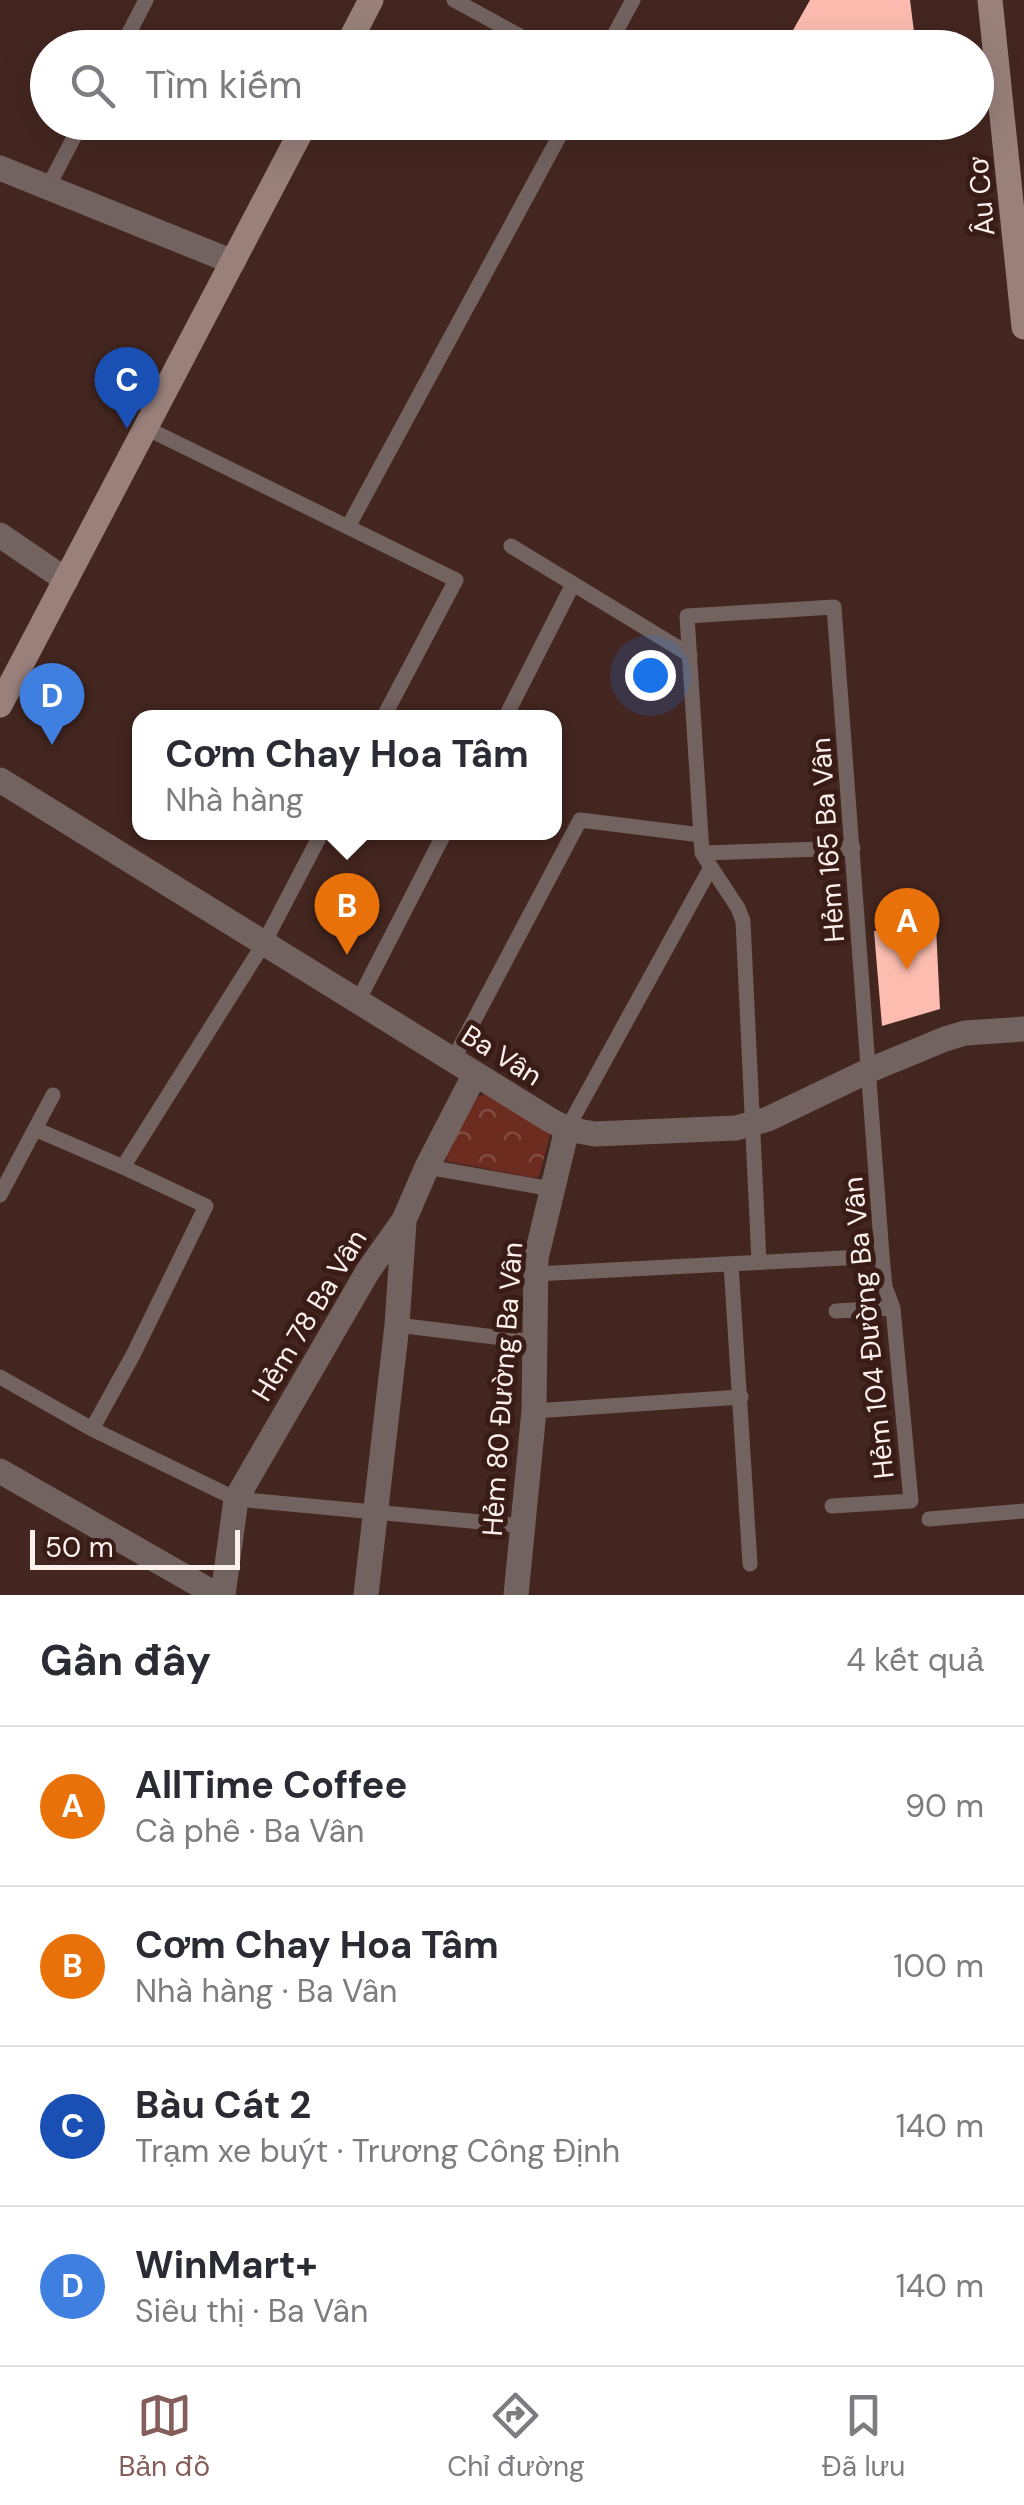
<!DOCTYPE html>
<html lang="vi">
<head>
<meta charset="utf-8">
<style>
  body { margin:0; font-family:"DM Sans",sans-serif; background:#f7f7f7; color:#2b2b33 }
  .scale { position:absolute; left:30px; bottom:25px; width:210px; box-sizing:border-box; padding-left:10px; border:5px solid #fcf0ed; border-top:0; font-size:28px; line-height:35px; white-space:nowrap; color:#fcf0ed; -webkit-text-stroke:8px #391c16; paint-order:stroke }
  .you { position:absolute; left:650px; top:675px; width:35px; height:35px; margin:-25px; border:8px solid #fff; border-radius:50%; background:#1a73e8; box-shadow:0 0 0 15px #1a73e833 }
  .badge { display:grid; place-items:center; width:65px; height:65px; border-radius:50%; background:#855e5b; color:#fff; font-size:32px; font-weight:700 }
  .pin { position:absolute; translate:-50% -82px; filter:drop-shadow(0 2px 5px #0008) }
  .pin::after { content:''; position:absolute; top:52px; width:35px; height:30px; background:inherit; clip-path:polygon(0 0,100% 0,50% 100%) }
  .popup { position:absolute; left:132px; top:710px; width:430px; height:130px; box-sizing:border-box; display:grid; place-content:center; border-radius:20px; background:#fff; filter:drop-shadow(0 2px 8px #0005); font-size:32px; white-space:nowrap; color:#7c7c81 }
  .popup b { font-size:38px; color:#2b2b33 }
  .popup::after { content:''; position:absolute; left:50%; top:100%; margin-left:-20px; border:20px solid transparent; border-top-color:#fff }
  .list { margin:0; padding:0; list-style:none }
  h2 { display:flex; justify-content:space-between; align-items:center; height:130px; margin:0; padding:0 40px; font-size:42px }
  h2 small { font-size:32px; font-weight:400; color:#7c7c81 }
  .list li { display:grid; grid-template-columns:65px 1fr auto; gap:30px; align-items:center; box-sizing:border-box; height:160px; padding:0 40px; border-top:2px solid #e1e1e2 }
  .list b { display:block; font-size:38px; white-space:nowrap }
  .list p { margin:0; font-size:32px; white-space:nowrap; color:#7c7c81 }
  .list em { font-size:32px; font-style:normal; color:#7c7c81 }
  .icon { flex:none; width:55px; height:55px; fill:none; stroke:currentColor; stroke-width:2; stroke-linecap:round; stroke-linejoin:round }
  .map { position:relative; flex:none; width:1024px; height:1595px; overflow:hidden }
  .search { position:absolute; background:#fff; box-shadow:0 10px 40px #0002; left:30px; right:30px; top:30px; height:110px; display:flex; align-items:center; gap:25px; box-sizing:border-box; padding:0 35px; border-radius:55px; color:#7c7c81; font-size:38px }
  .sheet { height:770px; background:#fff }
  nav { display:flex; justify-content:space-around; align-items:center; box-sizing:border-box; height:140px; border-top:2px solid #e1e1e2; background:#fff; font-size:28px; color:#7c7c81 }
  nav a { display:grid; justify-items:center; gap:5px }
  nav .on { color:#855e5b }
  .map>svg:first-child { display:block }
  .park { fill:url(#park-crowns) }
  .building { fill:#fcbdb0 }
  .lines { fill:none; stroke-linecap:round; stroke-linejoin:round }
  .lane { stroke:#736360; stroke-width:15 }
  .street { stroke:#736360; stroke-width:25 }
  .secondary { stroke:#99807b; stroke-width:25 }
  .labels { text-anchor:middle; stroke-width:10; stroke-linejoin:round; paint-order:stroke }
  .street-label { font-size:28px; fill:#fcf0ed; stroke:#391c16 }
</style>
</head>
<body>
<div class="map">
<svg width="1024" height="1595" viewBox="0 0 1024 1595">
  <defs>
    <pattern id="park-crowns" width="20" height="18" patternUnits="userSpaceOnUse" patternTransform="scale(2.5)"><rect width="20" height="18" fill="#6c2c20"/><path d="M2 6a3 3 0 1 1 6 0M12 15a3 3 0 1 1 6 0" fill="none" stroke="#824b41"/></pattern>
  </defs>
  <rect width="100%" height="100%" fill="#442620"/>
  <path class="park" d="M487,1094l59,36 4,5 -11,41 -5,2 -87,-17v-9l30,-55z"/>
  <path class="building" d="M810,0h100l6,48h-133z
    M936,927l4,82 -58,17 -8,-95z"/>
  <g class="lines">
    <path class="lane" d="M454,0l88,48
      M121,48l25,-48
      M607,48l26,-48
      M48,187l34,-65
      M146,428l310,152 -73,138
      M348,527l219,-405
      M511,546l179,109
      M505,718l68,-134
      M702,853l151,-5
      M711,867l27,41 5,13 16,341
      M358,1001l87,-169
      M453,1060l127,-240 121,15
      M35,1129l88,38 83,39 -73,149 -41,74
      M567,1129l144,-262 -9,-14 -15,-237 147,-9 48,649 3,31 8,21 18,193 -79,5
      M123,1167l141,-224 58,-111
      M427,1167l125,22
      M0,1195l53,-100
      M731,1264l19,300
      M535,1274l347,-18
      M836,1311l57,-3
      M397,1325l138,17
      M0,1377l92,52 144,70 288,27
      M534,1411l207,-14
      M929,1519l95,-8"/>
    <path class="street" d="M0,168l233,94
      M0,535l66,45
      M0,780l550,340 17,9 28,5 141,-6 32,-9 102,-49 75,-31 20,-6 59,-4
      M0,1471l217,124
      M223,1595l13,-96 132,-228 36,-51 23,-53 48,-93
      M366,1595l31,-270 7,-103
      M516,1595l18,-184 2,-153 31,-129"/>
    <path class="secondary" d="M990,0l34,327
      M346,48l25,-48
      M0,705l306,-583"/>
  </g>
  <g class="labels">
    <g class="street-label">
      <text transform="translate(981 196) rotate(-95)" y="10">Âu Cơ</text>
      <text transform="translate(827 840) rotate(-94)" y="10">Hẻm 165 Ba Vân</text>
      <text transform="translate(502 1055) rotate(32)" y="10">Ba Vân</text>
      <text transform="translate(309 1315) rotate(-59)" y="10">Hẻm 78 Ba Vân</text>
      <text transform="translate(868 1328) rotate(-96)" y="10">Hẻm 104 Đường Ba Vân</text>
      <text transform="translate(502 1389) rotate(-86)" y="10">Hẻm 80 Đường Ba Vân</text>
    </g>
  </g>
</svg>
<div class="scale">50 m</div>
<div class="you"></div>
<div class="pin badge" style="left:907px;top:970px;background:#e8710a">A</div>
<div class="pin badge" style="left:347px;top:955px;background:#e8710a">B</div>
<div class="popup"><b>Cơm Chay Hoa Tâm</b>Nhà hàng</div>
<div class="pin badge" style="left:127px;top:429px;background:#1a4fb4">C</div>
<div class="pin badge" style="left:52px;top:745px;background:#3f7fe0">D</div>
<div class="search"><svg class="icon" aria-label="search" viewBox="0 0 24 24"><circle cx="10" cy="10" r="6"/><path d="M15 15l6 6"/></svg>Tìm kiếm</div>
</div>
<section class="sheet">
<h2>Gần đây<small>4 kết quả</small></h2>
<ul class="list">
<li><span class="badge" style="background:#e8710a">A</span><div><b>AllTime Coffee</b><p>Cà phê · Ba Vân</p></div><em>90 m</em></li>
<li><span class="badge" style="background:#e8710a">B</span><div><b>Cơm Chay Hoa Tâm</b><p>Nhà hàng · Ba Vân</p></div><em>100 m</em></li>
<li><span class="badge" style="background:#1a4fb4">C</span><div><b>Bàu Cát 2</b><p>Trạm xe buýt · Trương Công Định</p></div><em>140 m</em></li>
<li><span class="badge" style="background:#3f7fe0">D</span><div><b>WinMart+</b><p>Siêu thị · Ba Vân</p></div><em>140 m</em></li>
</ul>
</section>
<nav>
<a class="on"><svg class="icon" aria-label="map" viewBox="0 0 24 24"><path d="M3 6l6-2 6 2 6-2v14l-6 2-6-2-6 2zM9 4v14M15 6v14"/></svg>Bản đồ</a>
<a><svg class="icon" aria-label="directions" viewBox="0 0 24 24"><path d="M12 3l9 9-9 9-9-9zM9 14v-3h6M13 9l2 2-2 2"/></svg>Chỉ đường</a>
<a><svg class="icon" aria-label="saved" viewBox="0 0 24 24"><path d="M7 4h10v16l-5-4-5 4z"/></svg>Đã lưu</a>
</nav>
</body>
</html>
